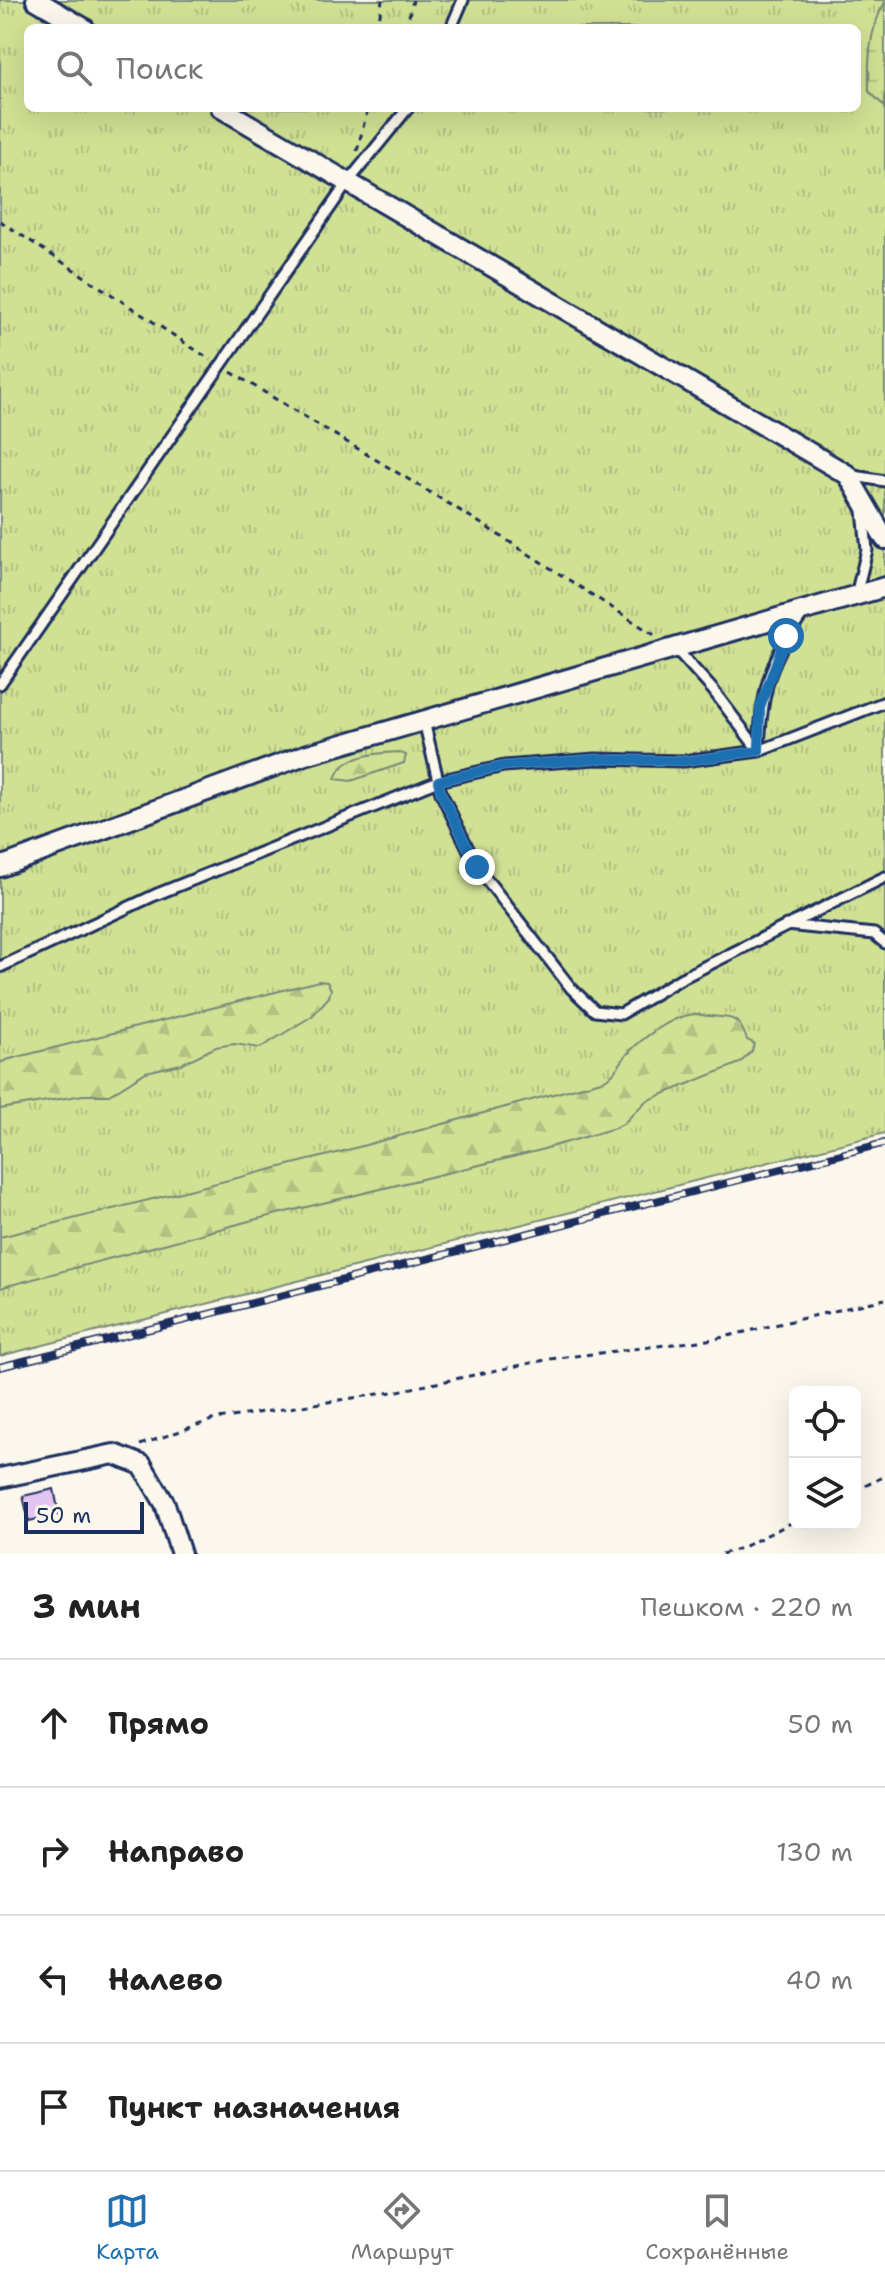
<!DOCTYPE html>
<html lang="ru">
<head>
<meta charset="utf-8">
<style>
  body { margin:0; font-family:"Shantell Sans",sans-serif; background:#f6f6f6; color:#222 }
  .controls { position:absolute; right:24px; bottom:24px; display:grid; overflow:hidden; border-radius:12px; box-shadow:0 8px 32px #0002 }
  .controls button { width:72px; height:72px; display:grid; place-items:center; padding:0; border:0; border-bottom:2px solid #e0e0e0; background:#fff; color:#222; font:40px sans-serif }
  .scale { position:absolute; left:24px; bottom:20px; width:120px; box-sizing:border-box; padding-left:8px; border:4px solid #1b2f5e; border-top:0; font-size:22px; line-height:28px; white-space:nowrap; color:#1b2f5e; -webkit-text-stroke:6px #fbf7ec; paint-order:stroke }
  .stop { position:absolute; width:24px; height:24px; margin:-18px; border:6px solid #1f6fb2; border-radius:50%; background:#fff }
  .stop.end { background:#1f6fb2; border-color:#fff; box-shadow:0 2px 8px #0008 }
  .list { margin:0; padding:0; list-style:none }
  h2 { display:flex; justify-content:space-between; align-items:center; height:104px; margin:0; padding:0 32px; font-size:34px }
  h2 small { font-size:26px; font-weight:400; color:#767676 }
  .list li { display:grid; grid-template-columns:52px 1fr auto; gap:24px; align-items:center; box-sizing:border-box; height:128px; padding:0 32px; border-top:2px solid #e0e0e0 }
  .list b { display:block; font-size:30px; white-space:nowrap }
  .list em { font-size:26px; font-style:normal; color:#767676 }
  .icon { flex:none; width:44px; height:44px; fill:none; stroke:currentColor; stroke-width:2; stroke-linecap:round; stroke-linejoin:round }
  .map { position:relative; flex:none; width:885px; height:1554px; overflow:hidden }
  .search { position:absolute; background:#fff; box-shadow:0 8px 32px #0002; left:24px; right:24px; top:24px; height:88px; display:flex; align-items:center; gap:20px; box-sizing:border-box; padding:0 28px; border-radius:12px; color:#767676; font-size:30px }
  .sheet { height:616px; background:#fff }
  nav { display:flex; justify-content:space-around; align-items:center; box-sizing:border-box; height:112px; border-top:2px solid #e0e0e0; background:#fff; font-size:22px; color:#767676 }
  nav a { display:grid; justify-items:center; gap:4px }
  nav .on { color:#1f6fb2 }
  .map>svg:first-child { display:block }
  .grass { fill:url(#grass-tufts); stroke:#768879; stroke-width:2; fill-rule:evenodd }
  .forest { fill:url(#forest-firs); stroke:#768879; stroke-width:2 }
  .wetland { fill:url(#wetland-marsh); stroke:#768879; stroke-width:2 }
  .building { fill:#e4c4f0; stroke:#1b2f5e; stroke-width:2 }
  .lines { fill:none; stroke-linecap:round; stroke-linejoin:round }
  .service-casing { stroke:#1b2f5e; stroke-width:15 }
  .minor-casing { stroke:#1b2f5e; stroke-width:24 }
  .path { stroke:#1b2f5e; stroke-width:3; stroke-dasharray:6 6; stroke-linecap:butt }
  .service { stroke:#fbf7ec; stroke-width:9 }
  .minor { stroke:#fbf7ec; stroke-width:18 }
  .rail-casing { stroke:#1b2f5e; stroke-width:8 }
  .rail { stroke:#fbf7ec; stroke-width:5; stroke-dasharray:15; stroke-linecap:butt }
  .route { stroke:#1f6fb2; stroke-width:10 }
</style>
</head>
<body>
<div class="map">
<svg width="885" height="1554" viewBox="0 0 885 1554">
  <defs>
    <pattern id="grass-tufts" width="24" height="20" patternUnits="userSpaceOnUse" patternTransform="scale(2)"><rect width="24" height="20" fill="#d1e194"/><path d="M3 7l-1-3M5 7V3M7 7l1-3M15 17l-1-3M17 17v-4M19 17l1-3" fill="none" stroke="#b3c182"/></pattern>
    <pattern id="forest-firs" width="22" height="20" patternUnits="userSpaceOnUse" patternTransform="scale(2)"><rect width="22" height="20" fill="#d1e194"/><path d="M5 1l3.5 6h-7zM16 11l3.5 6h-7z" fill="#b3c182"/></pattern>
    <pattern id="wetland-marsh" width="20" height="14" patternUnits="userSpaceOnUse" patternTransform="scale(2)"><rect width="20" height="14" fill="#d1e194"/><path d="M1 5h8M5 5V1M11 12h8M15 12V8" fill="none" stroke="#b3c182"/></pattern>
  </defs>
  <rect width="100%" height="100%" fill="#fbf7ec"/>
  <filter id="ink" filterUnits="userSpaceOnUse"><feTurbulence type="fractalNoise" baseFrequency=".0125" numOctaves="2"/><feDisplacementMap in="SourceGraphic" scale="16" xChannelSelector="R" yChannelSelector="G"/><feConvolveMatrix kernelMatrix="1 2 1 2 8 2 1 2 1" color-interpolation-filters="sRGB"/></filter>
  <g filter="url(#ink)">
    <path class="grass" d="M0,0h885v1133l-885,223zM28,28h829v80h-829z"/>
    <path class="forest" d="M398,752l8,3 -2,8 -53,18 -16,-2c7,-24 42,-26 63,-27z
      M319,981l8,1 4,7 -2,8 -17,19 -52,32 -26,-4 -18,3 -35,17 -35,8 -37,23h-26l-83,14v-46l6,-3z
      M697,1014c28,7 39,-6 50,26l7,3 -2,8 -12,12 -94,38 -23,23 -8,4 -78,23 -284,69 -253,68v-51l329,-82 276,-75c13,-8 15,-19 25,-29 15,-15 45,-37 67,-37z"/>
    <path class="wetland" d="M885,2v105l-16,-16c-1,-32 0,-61 16,-89z"/>
    <path class="building" d="M54,1489l5,25 -30,7 -6,-25z"/>
    <g class="lines">
      <g class="service-casing">
        <path id="service" d="M451,28l12,-28
          M848,475l37,6
          M856,595l11,-45 -4,-39
          M676,649l37,41 46,61c2,-56 10,-92 44,-137
          M0,684l348,-502 60,-74
          M424,721l17,72 36,74 94,121 24,23 26,3 59,-35 205,-102
          M786,925l88,9 11,9
          M0,967l155,-72 283,-114 66,-15 91,-7 89,2 75,-10 126,-49"/>
      </g>
      <g class="minor-casing">
        <path id="minor" d="M36,0l48,28
          M221,108l627,367 37,64
          M0,867l305,-112 580,-168
          M0,1478l114,-24 28,11 23,39 16,50"/>
      </g>
      <path class="path" d="M378,28l4,-28
        M406,28l7,-28
        M357,151l11,-43
        M0,221l211,139
        M231,372l243,147 182,117
        M140,1445l72,-25 186,-29 152,-32 165,-20 170,-40
        M855,1491l30,-15
        M722,1554l19,-6 54,-27"/>
      <use href="#service" class="service"/>
      <use href="#minor" class="minor"/>
      <g class="rail-casing">
        <path id="rail" d="M0,1367l885,-224"/>
      </g>
      <use href="#rail" class="rail"/>
    </g>
  </g>
  <g class="lines" filter="url(#ink)">
    <path class="route" d="M477,867l-36,-74 -3,-12 66,-15 91,-7 89,2 75,-10 1,-44 26,-71"/>
  </g>
</svg>
<div class="controls">
<button><svg class="icon" aria-label="locate" viewBox="0 0 24 24"><circle cx="12" cy="12" r="6"/><path d="M12 2v4M12 18v4M2 12h4M18 12h4"/></svg></button>
<button><svg class="icon" aria-label="layers" viewBox="0 0 24 24"><path d="M12 4l9 5-9 5-9-5zM3 14l9 5 9-5"/></svg></button>
</div>
<div class="scale">50 m</div>
<div class="stop" style="left:786px;top:636px"></div>
<div class="stop end" style="left:477px;top:867px"></div>
<div class="search"><svg class="icon" aria-label="search" viewBox="0 0 24 24"><circle cx="10" cy="10" r="6"/><path d="M15 15l6 6"/></svg>Поиск</div>
</div>
<section class="sheet">
<h2>3 мин<small>Пешком · 220 m</small></h2>
<ul class="list">
<li><svg class="icon" aria-label="ahead" viewBox="0 0 24 24"><path d="M12 20V5M6 11l6-6 6 6"/></svg><div><b>Прямо</b></div><em>50 m</em></li>
<li><svg class="icon" aria-label="right" viewBox="0 0 24 24"><path d="M7 20v-9h11M14 6l5 5-5 5"/></svg><div><b>Направо</b></div><em>130 m</em></li>
<li><svg class="icon" aria-label="left" viewBox="0 0 24 24"><path d="M17 20v-9H6M10 6l-5 5 5 5"/></svg><div><b>Налево</b></div><em>40 m</em></li>
<li><svg class="icon" aria-label="arrive" viewBox="0 0 24 24"><path d="M6 21V4h12l-3 4 3 4H6"/></svg><div><b>Пункт назначения</b></div></li>
</ul>
</section>
<nav>
<a class="on"><svg class="icon" aria-label="map" viewBox="0 0 24 24"><path d="M3 6l6-2 6 2 6-2v14l-6 2-6-2-6 2zM9 4v14M15 6v14"/></svg>Карта</a>
<a><svg class="icon" aria-label="directions" viewBox="0 0 24 24"><path d="M12 3l9 9-9 9-9-9zM9 14v-3h6M13 9l2 2-2 2"/></svg>Маршрут</a>
<a><svg class="icon" aria-label="saved" viewBox="0 0 24 24"><path d="M7 4h10v16l-5-4-5 4z"/></svg>Сохранённые</a>
</nav>
</body>
</html>
